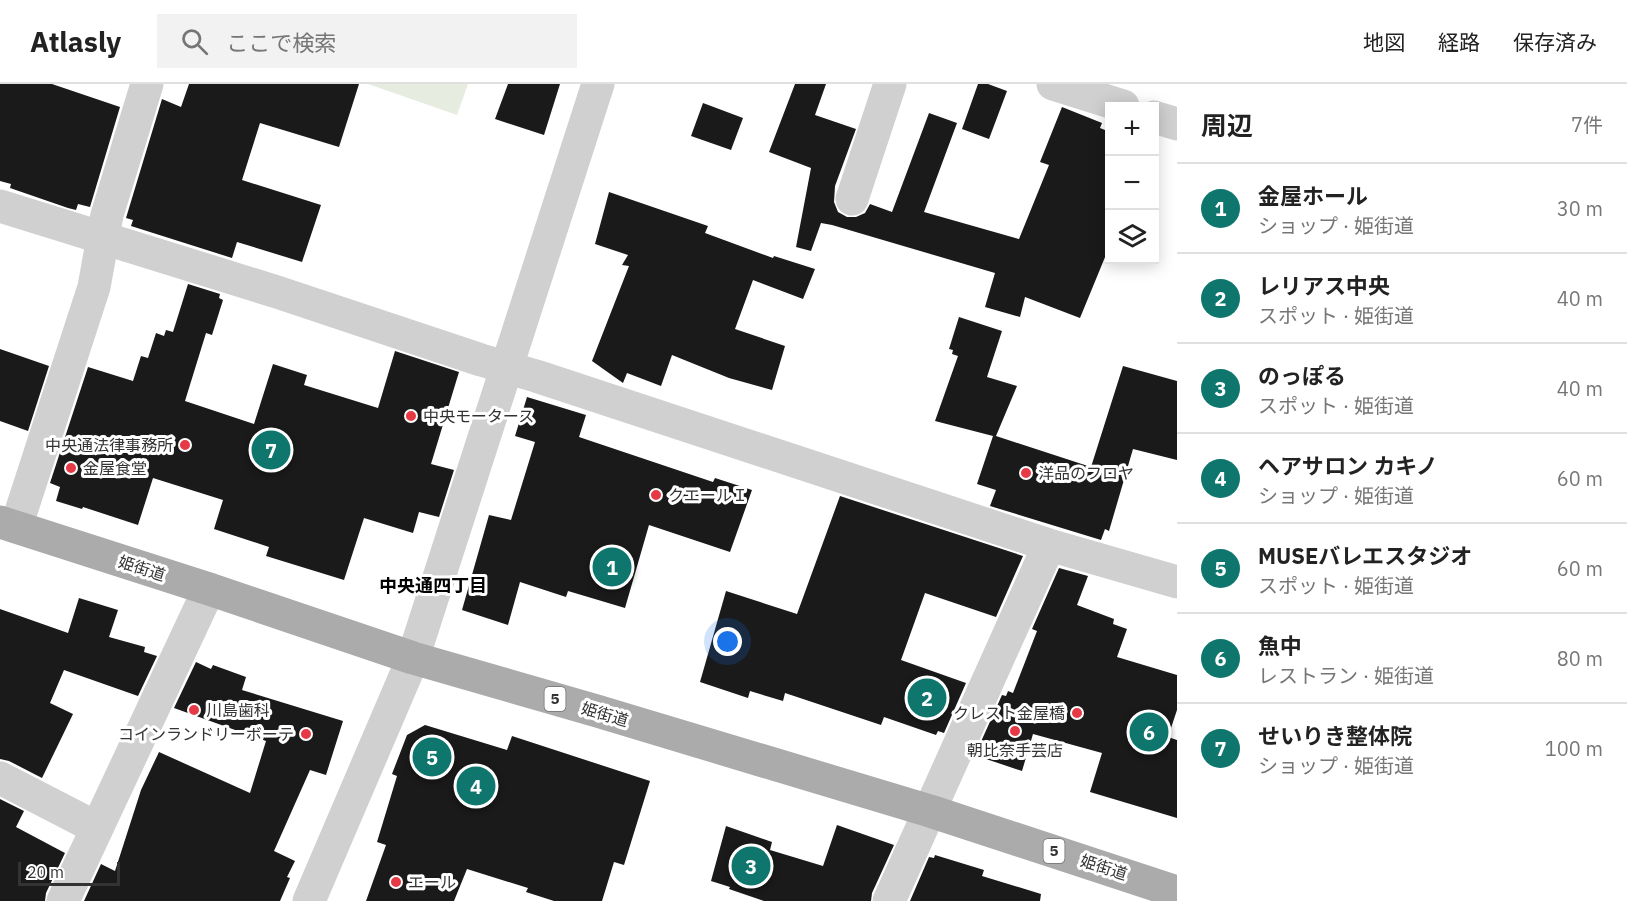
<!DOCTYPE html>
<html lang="ja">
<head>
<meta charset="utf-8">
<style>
  body { margin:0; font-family:"IBM Plex Sans","Noto Sans JP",sans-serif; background:#f2f2f2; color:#222 }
  .controls { position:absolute; right:18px; top:18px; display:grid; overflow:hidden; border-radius:0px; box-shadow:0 3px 15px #0003 }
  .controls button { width:54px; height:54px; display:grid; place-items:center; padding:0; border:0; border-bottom:2px solid #e0e0e0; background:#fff; color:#222; font:30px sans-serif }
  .scale { position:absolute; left:18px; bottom:15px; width:102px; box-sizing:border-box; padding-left:6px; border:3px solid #333; border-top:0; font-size:16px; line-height:21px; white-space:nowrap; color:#333; -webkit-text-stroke:4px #fff; paint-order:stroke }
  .you { position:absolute; left:728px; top:558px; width:21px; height:21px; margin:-15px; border:4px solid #fff; border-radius:50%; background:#1a73e8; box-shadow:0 0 0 9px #1a73e833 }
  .badge { display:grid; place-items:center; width:39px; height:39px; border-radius:50%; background:#0f766e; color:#fff; font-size:20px; font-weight:700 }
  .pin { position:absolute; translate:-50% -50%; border:3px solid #fff; box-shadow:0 2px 6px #0006 }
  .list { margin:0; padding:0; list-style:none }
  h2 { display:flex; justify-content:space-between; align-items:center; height:78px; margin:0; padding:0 24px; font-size:26px }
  h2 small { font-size:20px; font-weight:400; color:#767676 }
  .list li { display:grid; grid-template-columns:39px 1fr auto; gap:18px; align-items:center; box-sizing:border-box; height:90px; padding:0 24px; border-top:2px solid #e0e0e0 }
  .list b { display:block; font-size:22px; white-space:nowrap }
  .list p { margin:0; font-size:20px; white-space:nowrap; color:#767676 }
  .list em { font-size:20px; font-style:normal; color:#767676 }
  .icon { flex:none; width:33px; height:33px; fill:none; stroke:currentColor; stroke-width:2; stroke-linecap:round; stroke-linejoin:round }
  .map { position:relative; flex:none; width:1177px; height:817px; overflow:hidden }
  header { display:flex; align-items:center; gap:36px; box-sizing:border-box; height:84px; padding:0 30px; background:#fff; border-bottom:2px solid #e0e0e0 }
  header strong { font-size:28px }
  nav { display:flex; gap:33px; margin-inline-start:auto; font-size:21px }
  .search { width:420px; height:54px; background:#f2f2f2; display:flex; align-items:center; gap:15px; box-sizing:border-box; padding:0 21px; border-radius:0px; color:#767676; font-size:22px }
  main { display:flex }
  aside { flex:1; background:#fff }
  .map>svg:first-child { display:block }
  .green { fill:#e6ecdf }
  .building { fill:#1a1a1a }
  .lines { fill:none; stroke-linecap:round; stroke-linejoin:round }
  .minor { stroke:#d0d0d0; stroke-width:33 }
  .major { stroke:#ababab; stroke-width:33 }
  .poi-dot { fill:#e63946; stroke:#fff; stroke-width:2 }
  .labels { text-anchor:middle; stroke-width:6; stroke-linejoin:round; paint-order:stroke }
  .shield { fill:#fff; stroke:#707070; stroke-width:1.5 }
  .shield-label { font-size:15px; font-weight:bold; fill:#333 }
  .poi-label { font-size:16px; fill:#333; stroke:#fff; text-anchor:start }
  .street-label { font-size:16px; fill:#333; stroke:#fff }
  .neighbourhood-label { font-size:18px; font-weight:bold; fill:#000; stroke:#fff }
</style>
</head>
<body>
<header>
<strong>Atlasly</strong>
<div class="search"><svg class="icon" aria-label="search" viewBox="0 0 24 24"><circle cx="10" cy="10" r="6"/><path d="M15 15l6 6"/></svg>ここで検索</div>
<nav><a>地図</a><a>経路</a><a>保存済み</a></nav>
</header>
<main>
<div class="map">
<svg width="1177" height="817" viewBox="0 0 1177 817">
  <rect width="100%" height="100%" fill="#fff"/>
  <path class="green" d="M368,0h100l-11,31z"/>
  <path class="building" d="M0,0h52l68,23 -30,100 -12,-3 -2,6 -8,-2 -58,-20 1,-4 -11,-3z
    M189,0h170l-20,63 -79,-24 -18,57 79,25 -19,57 -65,-20 -5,16 -101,-32 2,-6 -7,-2 36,-119 19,8z
    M508,0h52l-16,51 -49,-16z
    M795,0h31l-11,31 41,14 -21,57 -1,16 4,10 9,5h9l9,-4 5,-9 22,8 37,-99 28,10 -33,89 95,27 30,-74 -9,-3 22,-55 40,16 -2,5 10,4v113l-30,73 -55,-21 -5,20 -35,-10 10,-34 -163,-48 -11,-2 -10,28 -15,-4 15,-79 -42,-16z
    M978,0h10l19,7 -18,48 -27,-10z
    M703,19l40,15 -12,32 -40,-14z
    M609,108l99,34 -3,7 68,25 1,-2 41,13 -12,30 -50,-19 -18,49 50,17 -13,44 -43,-12 -57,-23 -11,31 -34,-13 -4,10 -31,-22 37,-95 -7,-1 6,-10 -33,-11z
    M188,200l32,10 -1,4 4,2 -11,35 -6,-2 -21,68 69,23 19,-60 34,11 -3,10 74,23 17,-57 64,21 -28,92 23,6 -15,47 -20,-5 -6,21 -49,-15 -20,62 -78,-24 3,-9 -55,-18 9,-29 -70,-22 -15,47 -55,-18 -1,2 -26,-8 4,-14 -10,-4 38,-116 45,14 8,-25 7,2 8,-25 8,3 2,-6 7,2z
    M959,233l43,14 -15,46 30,9 -21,50 95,31 32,-101 54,15v79l-44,-11 -24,82 -4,-2 -4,11 -111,-34 6,-16 -19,-6 16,-48 -58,-15 23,-65 -6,-2 1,-4 -4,-1z
    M0,265l49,17 -21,65 -28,-10z
    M527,313l59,18 -7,22 134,45 2,-4 37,12 -22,62 -81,-27 -24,83 -57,-17 -2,6 -46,-15 -12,43 -46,-15 27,-95 22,5 24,-78 -20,-6z
    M840,412l183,60 -27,61 -71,-24 -24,67 65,23 -22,50 -6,-2 -2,4 -52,-18 -3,8 -96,-32 -2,8 -33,-10 -2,7 -48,-16 26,-91 71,23z
    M1059,484l29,8 -11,29 37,14 -1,5 14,5 -10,28 60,18v35l-9,27 9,3v78l-87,-26 12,-39 -69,-19 -11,37 -36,-12 3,-9 -10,-4 23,-51 4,1 2,-5 5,2 24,-62 -5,-2z
    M79,514l39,12 -9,27 36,10 -1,5 13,4 -19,40 -74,-26 -14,33 23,11 -31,64 -33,-17 -9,-2v-150l68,24z
    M196,578l15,7 2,-4 33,12 -4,13 101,31 -17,54 -16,-5 -36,81 21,10 -8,16 3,1 -10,23h-196l17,-37 14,7 26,-81 18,-38 91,41 16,-52 -92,-33z
    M425,641l82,25 5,-14 138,45 -26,84 -10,-3 -12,39h-48l-28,-9 2,-4 -61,-19 -13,32h-88l20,-56 -9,-3 20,-66 -5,-2 15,-39z
    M0,715l24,12 -8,16 49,26 -19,40 -1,8h-45z
    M837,741l57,20 -22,48 -1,8h-107l-35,-12 1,-2 -19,-6 15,-55 46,16 -2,8 53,16z
    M935,771l49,15 -2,6 59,18 -1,7h-130l19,-44 5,1z"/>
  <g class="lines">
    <path class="minor" d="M1053,0l70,22
      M1154,33l23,7
      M852,115l38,-115
      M0,122l277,86 204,68 55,16 513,169 128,37
      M16,443l78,-240 13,-72 40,-131
      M0,694l97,50
      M63,817l146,-312
      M309,817l104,-243 185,-574
      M889,817l160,-356"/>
    <path class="major" d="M0,438l209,67 204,69 184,53 333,100 247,81"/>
  </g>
  <g class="poi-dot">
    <circle cx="411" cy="332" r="6"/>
    <circle cx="185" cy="361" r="6"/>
    <circle cx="71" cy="384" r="6"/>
    <circle cx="1026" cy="389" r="6"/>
    <circle cx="656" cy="411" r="6"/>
    <circle cx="194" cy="626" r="6"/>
    <circle cx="1077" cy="629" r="6"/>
    <circle cx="1015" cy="647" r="6"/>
    <circle cx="306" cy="650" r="6"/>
    <circle cx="396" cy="798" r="6"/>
  </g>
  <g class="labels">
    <g class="shield">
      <rect x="544.5" y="603" width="21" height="24" rx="4.5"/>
      <rect x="1043.5" y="755" width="21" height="24" rx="4.5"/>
    </g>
    <g class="shield-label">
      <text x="555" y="620">5</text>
      <text x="1054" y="772">5</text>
    </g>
    <g class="poi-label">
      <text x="423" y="338">中央モータース</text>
      <text x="173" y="367" text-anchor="end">中央通法律事務所</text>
      <text x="83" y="390">金屋食堂</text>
      <text x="1038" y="395">洋品のフロヤ</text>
      <text x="668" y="417">クエールＩ</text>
      <text x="206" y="632">川島歯科</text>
      <text x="1065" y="635" text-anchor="end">クレスト金屋橋</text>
      <text x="294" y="656" text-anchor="end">コインランドリーボーテ</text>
      <text x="1015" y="672" text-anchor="middle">朝比奈手芸店</text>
      <text x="408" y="804">エール</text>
    </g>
    <g class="street-label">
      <text transform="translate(142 484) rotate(18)" y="6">姫街道</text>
      <text transform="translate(605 630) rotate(17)" y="6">姫街道</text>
      <text transform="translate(1104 783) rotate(18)" y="6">姫街道</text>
    </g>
    <g class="neighbourhood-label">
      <text x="433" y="508">中央通四丁目</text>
    </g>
  </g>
</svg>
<div class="controls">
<button>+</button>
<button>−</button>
<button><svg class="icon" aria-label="layers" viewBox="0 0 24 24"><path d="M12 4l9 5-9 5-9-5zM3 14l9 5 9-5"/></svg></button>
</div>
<div class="scale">20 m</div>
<div class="you"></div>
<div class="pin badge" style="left:612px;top:483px">1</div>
<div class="pin badge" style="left:927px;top:614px">2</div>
<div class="pin badge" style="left:751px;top:782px">3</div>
<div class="pin badge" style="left:476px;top:702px">4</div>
<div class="pin badge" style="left:432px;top:673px">5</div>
<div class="pin badge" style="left:1149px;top:648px">6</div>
<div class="pin badge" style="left:271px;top:366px">7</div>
</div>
<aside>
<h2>周辺<small>7件</small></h2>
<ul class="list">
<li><span class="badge">1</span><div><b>金屋ホール</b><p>ショップ · 姫街道</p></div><em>30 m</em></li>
<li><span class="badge">2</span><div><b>レリアス中央</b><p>スポット · 姫街道</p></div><em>40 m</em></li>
<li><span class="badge">3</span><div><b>のっぽる</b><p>スポット · 姫街道</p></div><em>40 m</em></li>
<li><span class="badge">4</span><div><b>ヘアサロン カキノ</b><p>ショップ · 姫街道</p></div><em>60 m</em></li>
<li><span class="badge">5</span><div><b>MUSEバレエスタジオ</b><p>スポット · 姫街道</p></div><em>60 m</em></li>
<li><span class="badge">6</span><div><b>魚中</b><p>レストラン · 姫街道</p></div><em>80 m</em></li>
<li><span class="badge">7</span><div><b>せいりき整体院</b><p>ショップ · 姫街道</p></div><em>100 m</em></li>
</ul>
</aside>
</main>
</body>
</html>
